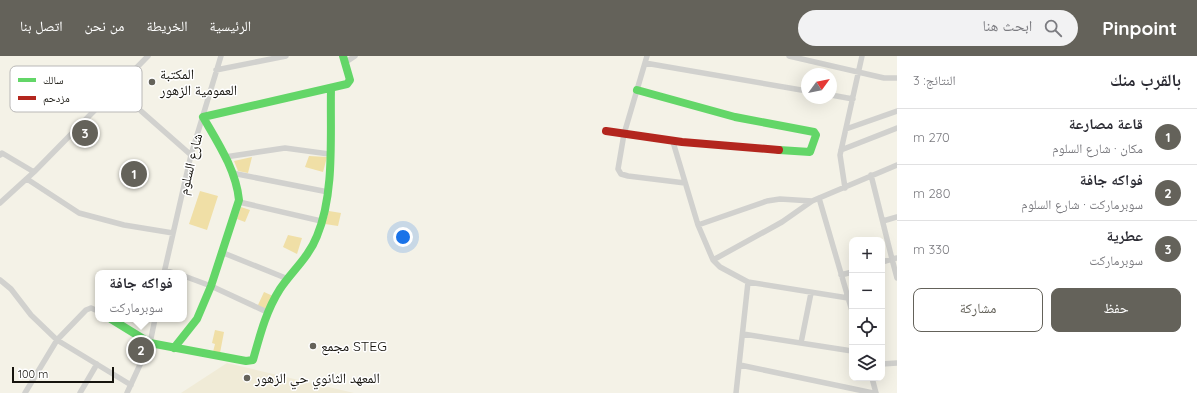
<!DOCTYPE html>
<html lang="ar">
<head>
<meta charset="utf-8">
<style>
  body { margin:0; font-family:Quicksand,"Noto Naskh Arabic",sans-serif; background:#f2f2f3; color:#2b2b33; direction:rtl }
  .controls { position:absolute; right:12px; bottom:12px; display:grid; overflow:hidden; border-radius:8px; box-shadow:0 4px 16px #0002 }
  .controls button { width:36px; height:36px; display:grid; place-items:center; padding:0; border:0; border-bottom:1px solid #e1e1e2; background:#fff; color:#2b2b33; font:20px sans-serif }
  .compass { position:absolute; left:801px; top:12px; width:36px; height:36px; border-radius:50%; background:#fff; box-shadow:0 4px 16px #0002; rotate:57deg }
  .scale { position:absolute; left:12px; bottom:10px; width:102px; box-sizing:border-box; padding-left:4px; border:2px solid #16140e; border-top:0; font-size:11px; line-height:14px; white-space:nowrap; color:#16140e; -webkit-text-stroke:3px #fff; paint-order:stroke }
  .you { position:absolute; left:403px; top:181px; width:14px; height:14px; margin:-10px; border:3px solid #fff; border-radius:50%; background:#1a73e8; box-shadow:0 0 0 6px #1a73e833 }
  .badge { display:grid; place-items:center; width:26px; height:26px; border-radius:50%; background:#64625a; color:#fff; font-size:13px; font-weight:700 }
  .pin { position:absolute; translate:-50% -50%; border:2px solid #fff; box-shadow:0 1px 4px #0006 }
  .popup { position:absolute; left:95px; top:214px; width:92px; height:52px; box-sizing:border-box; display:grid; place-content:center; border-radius:8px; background:#fff; filter:drop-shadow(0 1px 3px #0005); font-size:13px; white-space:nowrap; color:#7c7c81 }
  .popup b { font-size:15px; color:#2b2b33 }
  .popup::after { content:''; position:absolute; left:50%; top:100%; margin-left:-8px; border:8px solid transparent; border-top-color:#fff }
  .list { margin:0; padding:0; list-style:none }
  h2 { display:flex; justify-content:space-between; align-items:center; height:52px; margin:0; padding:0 16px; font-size:17px }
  h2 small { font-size:13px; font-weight:400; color:#7c7c81 }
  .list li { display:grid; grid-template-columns:26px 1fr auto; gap:12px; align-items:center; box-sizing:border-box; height:56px; padding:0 16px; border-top:1px solid #e1e1e2 }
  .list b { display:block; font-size:15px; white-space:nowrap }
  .list p { margin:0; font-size:13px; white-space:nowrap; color:#7c7c81 }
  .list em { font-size:13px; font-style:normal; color:#7c7c81 }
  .actions { display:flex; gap:8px; padding:12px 16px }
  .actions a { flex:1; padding:9px 0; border:1px solid #64625a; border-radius:8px; text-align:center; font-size:14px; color:#64625a }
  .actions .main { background:#64625a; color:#fff }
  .icon { flex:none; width:22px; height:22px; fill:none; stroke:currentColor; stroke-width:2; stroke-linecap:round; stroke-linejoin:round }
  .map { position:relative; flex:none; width:897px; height:337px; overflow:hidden; direction:ltr }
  header { display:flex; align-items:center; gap:24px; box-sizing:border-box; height:56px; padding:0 20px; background:#64625a; color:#fff }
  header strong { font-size:19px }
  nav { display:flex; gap:22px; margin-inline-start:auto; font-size:14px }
  .search { width:280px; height:36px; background:#f2f2f3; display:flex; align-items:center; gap:10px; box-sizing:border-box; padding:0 14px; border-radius:22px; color:#7c7c81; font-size:15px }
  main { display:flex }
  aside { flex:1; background:#fff }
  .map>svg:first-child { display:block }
  .built { fill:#f0ebd7 }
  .green { fill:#f0dfa6 }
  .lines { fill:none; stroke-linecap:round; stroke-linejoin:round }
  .street { stroke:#d1d1ce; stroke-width:5.5 }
  .fast { stroke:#63d668; stroke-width:8 }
  .jam { stroke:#b3261e; stroke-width:8 }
  .poi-dot { fill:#64625a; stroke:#fff; stroke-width:1.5 }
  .labels { text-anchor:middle; stroke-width:3; stroke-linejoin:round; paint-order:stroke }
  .poi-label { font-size:14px; fill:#16140e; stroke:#fff; text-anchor:start }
  .street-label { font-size:14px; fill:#16140e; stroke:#fff }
  .key { fill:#fff; stroke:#b9b8b7; stroke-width:1 }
  .key-label { font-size:11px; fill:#16140e }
</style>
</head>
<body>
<header>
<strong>Pinpoint</strong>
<div class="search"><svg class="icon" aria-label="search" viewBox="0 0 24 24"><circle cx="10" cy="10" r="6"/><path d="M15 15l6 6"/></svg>ابحث هنا</div>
<nav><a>الرئيسية</a><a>الخريطة</a><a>من نحن</a><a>اتصل بنا</a></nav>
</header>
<main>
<aside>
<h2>بالقرب منك<small>النتائج: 3</small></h2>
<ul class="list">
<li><span class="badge">1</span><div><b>قاعة مصارعة</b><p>مكان · شارع السلوم</p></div><em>270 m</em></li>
<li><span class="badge">2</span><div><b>فواكه جافة</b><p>سوبرماركت · شارع السلوم</p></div><em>280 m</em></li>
<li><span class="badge">3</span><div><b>عطرية</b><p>سوبرماركت</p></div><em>330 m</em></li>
</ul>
<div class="actions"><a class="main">حفظ</a><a>مشاركة</a></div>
</aside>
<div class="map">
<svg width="897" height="337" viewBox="0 0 897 337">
  <rect width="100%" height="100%" fill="#f4f2e7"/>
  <path class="built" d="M227,307l127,30h-173z"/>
  <path class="green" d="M309,100l18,1 -4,15 -18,-5z
    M252,101l-4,16 -10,-2 -4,-10z
    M200,135l18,5 -11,34 -18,-6z
    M241,151l9,3 -5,12 -8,-3z
    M329,155l12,2 -3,13 -13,-2z
    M288,179l14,3 -5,16 -14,-7z
    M264,236l9,4 -6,14 -9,-5z
    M215,274l9,2 -4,21 -7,-1 2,-8 -3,-1z"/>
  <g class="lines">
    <path class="street" d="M647,0l-23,78 -6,35 3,5 7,2 57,7
      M789,0l95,22h13
      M346,6l9,-6
      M645,7l162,28
      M216,14l70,-14
      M116,33l75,66
      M831,39l22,4
      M846,73l51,-18
      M673,86l25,83 15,35 7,7 28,15 100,16
      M841,94l56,-22
      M0,99l2,-2 32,19
      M225,101l60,-9 44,6
      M232,117l96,19
      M871,119l21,84 5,-1
      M27,123l52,34 45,12 49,8
      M845,132l-5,-33 22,-99
      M819,142l33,113
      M239,146l82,19
      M0,147l34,-31 114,-116
      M883,165l14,-4
      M698,169l69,-24 13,-2 32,2
      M221,196l67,27
      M713,204l69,-38 30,-21 85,-36
      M882,206l10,-3 5,19
      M165,214l9,3
      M164,217l27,-118 30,-99
      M841,219l11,-3
      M184,220l27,10 56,26
      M0,224l11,9 20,26 26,25 74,45
      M743,278l109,17
      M801,287l10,-50
      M882,308l15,-1
      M740,309l133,28
      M872,322l4,15
      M25,337l32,-53 29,-30 5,-2 7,3
      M80,337l17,-29
      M127,337l23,-50 5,-24
      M736,337l12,-111"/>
    <path class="fast" d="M637,34l98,27 79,15 2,3 -6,17 -31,-2
      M111,263l39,24 96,18 7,-1c7,-25 13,-49 27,-71 12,-18 29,-32 37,-53 18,-43 13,-101 14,-148
      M174,292l23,-29 14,-33 28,-86c-3,-30 -21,-57 -36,-83l144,-33 3,-4 -7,-24"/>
    <path class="jam" d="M606,75l76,11 97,8"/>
  </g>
  <g class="poi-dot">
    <circle cx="152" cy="26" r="4"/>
    <circle cx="313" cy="290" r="4"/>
    <circle cx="247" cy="322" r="4"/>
  </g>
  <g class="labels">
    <g class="poi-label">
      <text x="160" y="23">المكتبة<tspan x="160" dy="16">العمومية الزهور</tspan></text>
      <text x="321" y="295">مجمع STEG</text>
      <text x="255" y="327">المعهد الثانوي حي الزهور</text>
    </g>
    <g class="street-label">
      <text transform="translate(190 108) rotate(-76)" y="5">شارع السلوم</text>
    </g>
  </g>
  <rect x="10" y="10" width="132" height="46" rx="6" class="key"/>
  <rect x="18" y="22" width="18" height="4" fill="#63d668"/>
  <rect x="18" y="40" width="18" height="4" fill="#b3261e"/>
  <g class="key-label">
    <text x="43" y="28">سالك</text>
    <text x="43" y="46">مزدحم</text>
  </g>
</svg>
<div class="controls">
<button>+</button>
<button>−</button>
<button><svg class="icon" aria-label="locate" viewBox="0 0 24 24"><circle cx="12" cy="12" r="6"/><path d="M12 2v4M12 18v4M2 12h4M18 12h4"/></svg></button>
<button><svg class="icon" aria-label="layers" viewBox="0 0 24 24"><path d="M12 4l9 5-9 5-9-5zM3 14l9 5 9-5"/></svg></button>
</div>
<svg class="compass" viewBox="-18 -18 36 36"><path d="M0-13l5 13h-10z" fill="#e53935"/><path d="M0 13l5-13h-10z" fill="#7c7c81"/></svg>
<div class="scale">100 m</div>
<div class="you"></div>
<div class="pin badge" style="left:134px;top:118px">1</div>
<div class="pin badge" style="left:141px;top:294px">2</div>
<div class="popup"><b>فواكه جافة</b>سوبرماركت</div>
<div class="pin badge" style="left:85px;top:77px">3</div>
</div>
</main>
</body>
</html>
